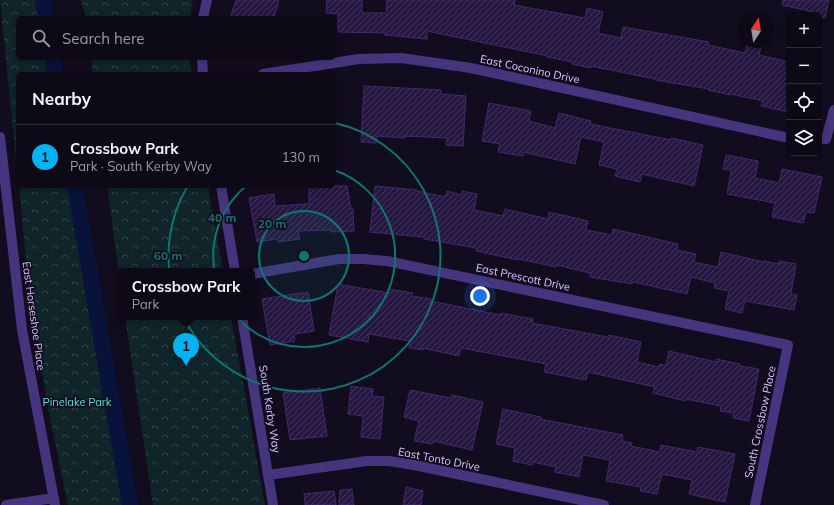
<!DOCTYPE html>
<html lang="en">
<head>
<meta charset="utf-8">
<style>
  body { margin:0; font-family:Mulish,sans-serif; background:#1c1724; color:#f1f3f6 }
  .controls { position:absolute; right:12px; top:12px; display:grid; overflow:hidden; border-radius:6px; box-shadow:0 2px 6px #0003 }
  .controls button { width:36px; height:36px; display:grid; place-items:center; padding:0; border:0; border-bottom:1px solid #2e2a36; background:#0e0917; color:#f1f3f6; font:20px sans-serif }
  .compass { position:absolute; left:738px; top:12px; width:36px; height:36px; border-radius:50%; background:#0e0917; box-shadow:0 2px 6px #0003; rotate:12deg }
  .you { position:absolute; left:480px; top:296px; width:14px; height:14px; margin:-10px; border:3px solid #fff; border-radius:50%; background:#1a73e8; box-shadow:0 0 0 6px #1a73e833 }
  .badge { display:grid; place-items:center; width:26px; height:26px; border-radius:50%; background:#00b3f4; color:#111; font-size:13px; font-weight:700 }
  .pin { position:absolute; translate:-50% -33px; filter:drop-shadow(0 1px 2px #0008) }
  .pin::after { content:''; position:absolute; top:21px; width:14px; height:12px; background:inherit; clip-path:polygon(0 0,100% 0,50% 100%) }
  .popup { position:absolute; left:117px; top:268px; width:138px; height:52px; box-sizing:border-box; display:grid; place-content:center; border-radius:6px; background:#0e0917; filter:drop-shadow(0 1px 3px #0005); font-size:13px; white-space:nowrap; color:#9b9aa1 }
  .popup b { font-size:15px; color:#f1f3f6 }
  .popup::after { content:''; position:absolute; left:50%; top:100%; margin-left:-8px; border:8px solid transparent; border-top-color:#0e0917 }
  .list { margin:0; padding:0; list-style:none }
  h2 { display:flex; justify-content:space-between; align-items:center; height:52px; margin:0; padding:0 16px; font-size:17px }
  h2 small { font-size:13px; font-weight:400; color:#9b9aa1 }
  .list li { display:grid; grid-template-columns:26px 1fr auto; gap:12px; align-items:center; box-sizing:border-box; height:64px; padding:0 16px; border-top:1px solid #2e2a36 }
  .list b { display:block; font-size:15px; white-space:nowrap }
  .list p { margin:0; font-size:13px; white-space:nowrap; color:#9b9aa1 }
  .list em { font-size:13px; font-style:normal; color:#9b9aa1 }
  .icon { flex:none; width:22px; height:22px; fill:none; stroke:currentColor; stroke-width:2; stroke-linecap:round; stroke-linejoin:round }
  .map { position:relative; flex:none; width:834px; height:505px; overflow:hidden }
  .search { position:absolute; background:#0e0917; box-shadow:0 2px 6px #0003; left:16px; top:16px; width:320px; height:44px; display:flex; align-items:center; gap:10px; box-sizing:border-box; padding:0 14px; border-radius:6px; color:#9b9aa1; font-size:15px }
  .panel { position:absolute; background:#0e0917; box-shadow:0 2px 6px #0003; left:16px; top:72px; width:320px; height:116px; border-radius:6px }
  .map>svg:first-child { display:block }
  .forest { fill:url(#forest-crowns) }
  .lines { fill:none; stroke-linecap:round; stroke-linejoin:round }
  .canal { stroke:#08123b; stroke-width:16 }
  .building { fill:url(#building-hatch); stroke:#42296c }
  .minor { stroke:#45357f; stroke-width:10 }
  .ring { fill:none; stroke:#0f766e; stroke-width:2 }
  .labels { text-anchor:middle; stroke-width:3.5; stroke-linejoin:round; paint-order:stroke }
  .street-label { font-size:11px; fill:#d8c9ff; stroke:#120c1f }
  .park-label { font-size:11px; fill:#53e1d5; stroke:#120c1f }
  .centre { fill:#0f766e; stroke:#120c1f; stroke-width:2 }
  .ring-label { font-size:12px; text-anchor:middle; font-weight:bold; fill:#0f766e; stroke:#120c1f; stroke-width:3.5; stroke-linejoin:round; paint-order:stroke }
</style>
</head>
<body>
<div class="map">
<svg width="834" height="505" viewBox="0 0 834 505">
  <defs>
    <pattern id="forest-crowns" width="20" height="18" patternUnits="userSpaceOnUse"><rect width="20" height="18" fill="#0f2529"/><path d="M2 6a3 3 0 1 1 6 0M12 15a3 3 0 1 1 6 0" fill="none" stroke="#314349"/></pattern>
    <pattern id="building-hatch" width="6" height="6" patternUnits="userSpaceOnUse"><rect width="6" height="6" fill="#261740"/><path d="M-1 1l2-2M0 6l6-6M5 7l2-2" fill="none" stroke="#45375d"/></pattern>
  </defs>
  <rect width="100%" height="100%" fill="#120c1f"/>
  <path class="forest" d="M0,0h40l3,18h-25v40h32l2,16h-34v106z
    M81,0h112l-3,18h-104z
    M91,58h98l3,16h-99z
    M19,186h52c17,106 37,213 54,319h-57l-19,-93 -19,-110z
    M107,186h101l15,85h-103v10z
    M125,317h106l34,188h-112z"/>
  <g class="lines">
    <path class="canal" d="M43,0l3,18
      M53,58l2,16
      M75,186l55,319"/>
  </g>
  <path class="building" d="M236,0h43l-5,18h-44z
    M327,0h35v13h24l1,-13h128l-1,5 71,13 2,-10 16,4 -5,21 23,5 2,-11 86,15 -1,3 37,8 2,-9 14,3 -2,8 30,7v50l-28,-6 2,-5 -32,-7v1l-23,-5 1,-1 -54,-9v-1l-64,-13v2l-19,-4 1,-2 -26,-5 1,-1 -121,-25v8l-42,-4v-2l-47,-1v-18l-12,-1z
    M783,0h46l-4,18 -6,-1v-2l-11,-1 1,-3 -27,-6z
    M364,86l77,4v4l25,2 -3,50 -17,-1 1,-7 -42,-2v2l-28,-2 -1,7 -15,-1z
    M489,103l42,8 -2,10 26,7 4,-15 32,8 -1,3 81,16v-2l32,7 -9,41 -52,-12 -2,8 -25,-6 2,-7 -18,-4 5,-23 -23,-5 -6,27 -52,-12v4l-25,-4 2,-8 -18,-3z
    M726,155l32,6 -3,17 24,5 3,-14 40,8 -8,36 -8,-1 -3,11 -31,-6 3,-14 -48,-9 4,-24 -8,-1z
    M309,186h38l4,23h2l1,22 -23,1v-2l-33,1 2,8 -22,3 -1,-3 -20,3 -8,-44 25,-4 1,12 34,-2z
    M375,186l42,4v1l28,6 2,-6 15,4v-4l15,3 -3,16 29,6 2,-7 43,10 1,-7 39,9 -2,9 26,5 1,-6 65,15 -1,6 19,4 -2,8 24,5 3,-15 43,10v-1l15,3v-3l17,3 -5,30 6,1 -3,15 -49,-9 -3,12 -17,-4 4,-18 -15,-3 1,-5 -24,-6 -4,17 -54,-12 -1,2 -42,-7v-4l-34,-8v2l-37,-8 -1,1 -42,-9 1,-3 -53,-9v-2l-54,-5z
    M338,284l51,9v-4l24,4 -1,3 19,3v2l69,14v-2l33,6 -1,4 76,14 1,-2 32,7 -4,20 22,5 1,-3 6,2 3,-15 47,11v-3l24,5v2l19,3 -10,52 -16,-3 1,-5 -14,-2 1,-5 -35,-7v2l-33,-8 2,-6 -67,-15 -2,8 -42,-8 2,-8 -85,-16 -2,8 -36,-8v2l-14,-2 1,-7 -41,-7 -1,8 -39,-7z
    M308,292l6,39 -20,3 1,7 -25,4 -8,-46z
    M351,386l22,3 -1,7 12,1 -4,42 -19,-2 2,-21 -15,-2z
    M320,388l7,48 -37,4 -7,-47z
    M410,390l41,8 1,-3 31,7 -11,48 -39,-9 -1,3 -18,-3 5,-20 -15,-4z
    M503,409l38,8 -1,2 83,16 -1,6 10,2 -1,3 29,6 1,-7 36,7 1,-5 37,7 -10,48 -36,-8 3,-14 -30,-6 -5,20 -17,-3 1,-4 -35,-6 4,-21 -27,-5 -4,22 -24,-5 1,-5 -24,-5v3l-19,-4 2,-13 -19,-4z
    M406,487l17,4 -2,14h-18z
    M352,489l2,16h-15l1,-15z
    M334,491l2,14h-31l-1,-11z"/>
  <g class="lines">
    <path class="minor" d="M203,18l4,-18
      M202,58l1,16
      M263,74l96,-15 42,-1 70,10 318,70
      M0,137l22,193 33,175
      M819,139h7l8,-29
      M221,186l14,85
      M252,274l87,-15h24l24,2 401,84 -33,160
      M242,317l31,188
      M268,475l99,-14h22l25,4 190,40
      M6,505l48,-7"/>
  </g>
  <circle cx="304" cy="256" r="45" fill="#0f766e" fill-opacity=".12"/>
  <g class="ring">
    <circle cx="304" cy="256" r="45"/>
    <path d="M334 170A91 91 0 1 1 246 186"/>
    <path d="M335 123A136 136 0 1 1 187 187"/>
  </g>
  <g class="labels">
    <g class="street-label">
      <text transform="translate(530 69) rotate(12)" y="4">East Coconino Drive</text>
      <text transform="translate(523 277) rotate(12)" y="4">East Prescott Drive</text>
      <text transform="translate(34 316) rotate(82)" y="4">East Horseshoe Place</text>
      <text transform="translate(270 409) rotate(81)" y="4">South Kerby Way</text>
      <text transform="translate(760 422) rotate(-78)" y="4">South Crossbow Place</text>
      <text transform="translate(439 459) rotate(11)" y="4">East Tonto Drive</text>
    </g>
    <g class="park-label">
      <text x="77" y="406">Pinelake Park</text>
    </g>
  </g>
  <circle cx="304" cy="256" r="6" class="centre"/>
  <g class="ring-label">
    <text x="222" y="222">40 m</text>
    <text x="272" y="228">20 m</text>
    <text x="168" y="260">60 m</text>
  </g>
</svg>
<div class="controls">
<button>+</button>
<button>−</button>
<button><svg class="icon" aria-label="locate" viewBox="0 0 24 24"><circle cx="12" cy="12" r="6"/><path d="M12 2v4M12 18v4M2 12h4M18 12h4"/></svg></button>
<button><svg class="icon" aria-label="layers" viewBox="0 0 24 24"><path d="M12 4l9 5-9 5-9-5zM3 14l9 5 9-5"/></svg></button>
</div>
<svg class="compass" viewBox="-18 -18 36 36"><path d="M0-13l5 13h-10z" fill="#e53935"/><path d="M0 13l5-13h-10z" fill="#9b9aa1"/></svg>
<div class="you"></div>
<div class="pin badge" style="left:186px;top:366px">1</div>
<div class="popup"><b>Crossbow Park</b>Park</div>
<div class="search"><svg class="icon" aria-label="search" viewBox="0 0 24 24"><circle cx="10" cy="10" r="6"/><path d="M15 15l6 6"/></svg>Search here</div>
<section class="panel">
<h2>Nearby<small></small></h2>
<ul class="list">
<li><span class="badge">1</span><div><b>Crossbow Park</b><p>Park · South Kerby Way</p></div><em>130 m</em></li>
</ul>
</section>
</div>
</body>
</html>
